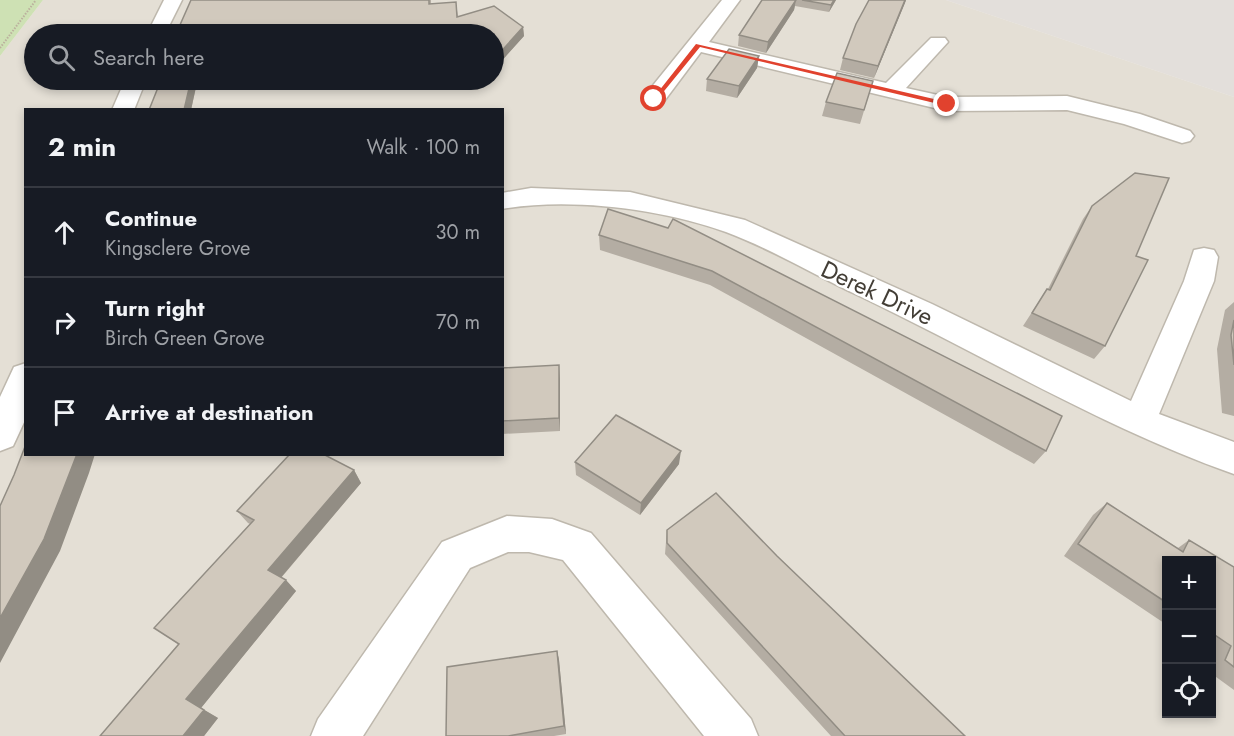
<!DOCTYPE html>
<html lang="en">
<head>
<meta charset="utf-8">
<style>
  body { margin:0; font-family:Jost,sans-serif; background:#242831; color:#f1f3f6 }
  .controls { position:absolute; right:18px; bottom:18px; display:grid; overflow:hidden; border-radius:0px; box-shadow:0 3px 9px #0003 }
  .controls button { width:54px; height:54px; display:grid; place-items:center; padding:0; border:0; border-bottom:2px solid #363941; background:#171b24; color:#f1f3f6; font:30px sans-serif }
  .stop { position:absolute; width:18px; height:18px; margin:-14px; border:4px solid #e1422e; border-radius:50%; background:#fff }
  .stop.end { background:#e1422e; border-color:#fff; box-shadow:0 2px 6px #0008 }
  .list { margin:0; padding:0; list-style:none }
  h2 { display:flex; justify-content:space-between; align-items:center; height:78px; margin:0; padding:0 24px; font-size:26px }
  h2 small { font-size:20px; font-weight:400; color:#9ea1a6 }
  .list li { display:grid; grid-template-columns:39px 1fr auto; gap:18px; align-items:center; box-sizing:border-box; height:90px; padding:0 24px; border-top:2px solid #363941 }
  .list b { display:block; font-size:22px; white-space:nowrap }
  .list p { margin:0; font-size:20px; white-space:nowrap; color:#9ea1a6 }
  .list em { font-size:20px; font-style:normal; color:#9ea1a6 }
  .icon { flex:none; width:33px; height:33px; fill:none; stroke:currentColor; stroke-width:2; stroke-linecap:round; stroke-linejoin:round }
  .map { position:relative; flex:none; width:1234px; height:736px; overflow:hidden }
  .search { position:absolute; background:#171b24; box-shadow:0 3px 9px #0003; left:24px; top:24px; width:480px; height:66px; display:flex; align-items:center; gap:15px; box-sizing:border-box; padding:0 21px; border-radius:33px; color:#9ea1a6; font-size:22px }
  .panel { position:absolute; background:#171b24; box-shadow:0 3px 9px #0003; left:24px; top:108px; width:480px; height:348px; border-radius:0px }
  .map>svg:first-child { display:block }
  .residential { fill:#e4dfd5; fill-rule:evenodd }
  .industrial { fill:#e3dfdb }
  .green { fill:#cee1b4 }
  .lines { fill:none; stroke-linecap:round; stroke-linejoin:round }
  .street-casing { stroke:#beb8ad; stroke-width:3 }
  .path { stroke:#bbb09d; stroke-width:2; stroke-dasharray:1.5 1.5; stroke-linecap:butt }
  .street { fill:#fff; fill-rule:evenodd }
  .wall { fill:#b4ada3 }
  .shaded-wall { fill:#928d84 }
  .building { fill:#d1c9bd; stroke:#928d84; stroke-width:1.5 }
  .route { fill:#e1422e }
  .labels { text-anchor:middle; stroke-width:4.5; stroke-linejoin:round; paint-order:stroke }
  .street-label { font-size:24px; fill:#433e36; stroke:#fff }
</style>
</head>
<body>
<div class="map">
<svg width="1234" height="736" viewBox="0 0 1234 736">
  <rect width="100%" height="100%" fill="#f1ede6"/>
  <path class="residential" d="M43,0h903l288,97v639h-1234v-680zM34,34h460v46h-460zM26,110h476v344h-476zM1166,560h46v154h-46z"/>
  <path class="industrial" d="M946,0h288v97z"/>
  <path class="green" d="M0,0h43l-43,56z"/>
  <g class="lines">
    <g class="street-casing">
      <path id="street" d="M164,0h18l-17,34h-18z
        M722,0h18l-31,42 177,41 45,-45h14l3,4 -42,46 41,9 120,-1 73,18 50,17 4,5 -4,5 -8,2 -58,-19 -57,-14 -120,1 -246,-59 -39,52h-16l-3,-5 3,-5z
        M125,80h21l-12,30h-22z
        M531,188l99,4 115,28 187,84 199,97 53,-120 10,-31 10,-2 10,2 4,7 -4,24 -55,133 75,28v32c-133,-47 -254,-121 -381,-181 -42,-20 -84,-45 -127,-61 -65,-23 -156,-35 -224,-23v-16z
        M26,363v55l-13,28 -13,5v-54l14,-30z
        M507,516l45,3 39,14 160,186 7,17h-54l-141,-176 -34,-8h-21l-38,16 -107,168h-52l7,-17 124,-177z"/>
    </g>
    <path class="path" d="M0,48l36,-48"/>
    <use href="#street" class="street"/>
  </g>
  <path class="wall" d="M191,0h240v4l26,6 1,6 65,11 1,9 -26,29 -4,-1v-30z
    M762,0h74l-7,12 -34,-6 -1,4 -28,43 -28,-7 1,-11z
    M906,0l-32,78 -34,-8 3,-12z
    M759,56l-2,12 -20,30 -31,-7 1,-12z
    M161,80h121l-86,7 -5,23h-42z
    M296,80h150l-89,4 -1,-4 -58,4z
    M873,81l-13,43 -38,-8 4,-14z
    M1092,206l44,50 -31,90 -11,13 -71,-33 24,-37h1l35,-70z
    M668,228l378,223 -12,13 -324,-179 -110,-35 -1,-15z
    M1234,302v114l-12,-3 -5,-64 8,-39z
    M502,368l58,11v52l-58,3z
    M575,462l104,2 -39,51 -64,-40z
    M354,470l7,13 -80,95 15,13 -95,117 17,10 -14,18h-104l78,-92 -24,-16 96,-104 -2,-1 -11,-12z
    M1107,503l71,45 11,-8 45,27v123l-22,-16v-113h-45v64l-103,-69 29,-41z
    M667,530l110,26 188,180h-134l-166,-182z
    M557,651l2,9 7,74 -12,2h-108z"/>
  <path class="shaded-wall" d="M796,0l-2,10 -28,43 2,-11z
    M834,0h2l-7,12 2,-7z
    M905,0h1l-1,3 -31,75 4,-12z
    M523,27l1,9 -26,29 -1,-9z
    M759,56l-2,12 -20,30 2,-12z
    M191,80h2l3,7 -5,23h-7z
    M559,365l1,14v52l-1,-13z
    M681,451l-2,13 -39,51 1,-12z
    M77,454h18l-6,19 -29,78 -60,112v-45z
    M354,470l7,13 -83,98 -10,-11z
    M286,580l10,11 -95,117 17,10 -14,18h-21l3,-37z
    M557,651l2,9 7,74 -2,-8z"/>
  <path class="building" d="M191,0h238v4l27,-2 1,15 37,-11 29,21 -26,29 -3,-1v-21h-318z
    M762,0h34l-28,42 -29,-7z
    M802,0h32l-3,5z
    M869,0h36l-27,66 -35,-8 13,-34z
    M729,49l30,7 -20,30 -32,-7z
    M837,73l36,8 -9,29 -38,-8z
    M161,80h30l-7,30h-35z
    M1135,173l34,5 -33,78 12,4 -43,86 -73,-33 15,-24 3,1 42,-84z
    M608,209l60,19 5,-9 389,197 -16,35 -334,-180 -113,-36z
    M1234,320v45l-3,-30z
    M559,365v53l-57,3v-53z
    M616,415l65,36 -40,52 -66,-41z
    M26,444v10h51l-33,85 -44,79v-112l14,-31z
    M290,454h33l31,16 -86,100 18,10 -100,119 18,11 -21,26h-83l79,-92 -25,-16 100,-108 -17,-9z
    M716,493l61,63 188,180h-120l-178,-193v-13z
    M1107,503l76,49 6,-12 45,27v100l-9,-7 6,-14 -19,-13v-72h-45v42l-89,-59z
    M557,651l7,75 -56,10h-62l1,-69z"/>
  <path class="route" d="M696,44l251,58 4,2 -4,2 -247,-59 -44,54h-5z"/>
  <g class="labels">
    <g class="street-label">
      <text transform="translate(877 293) rotate(25)" y="8">Derek Drive</text>
    </g>
  </g>
</svg>
<div class="controls">
<button>+</button>
<button>−</button>
<button><svg class="icon" aria-label="locate" viewBox="0 0 24 24"><circle cx="12" cy="12" r="6"/><path d="M12 2v4M12 18v4M2 12h4M18 12h4"/></svg></button>
</div>
<div class="stop" style="left:654px;top:99px"></div>
<div class="stop end" style="left:947px;top:104px"></div>
<div class="search"><svg class="icon" aria-label="search" viewBox="0 0 24 24"><circle cx="10" cy="10" r="6"/><path d="M15 15l6 6"/></svg>Search here</div>
<section class="panel">
<h2>2 min<small>Walk · 100 m</small></h2>
<ul class="list">
<li><svg class="icon" aria-label="ahead" viewBox="0 0 24 24"><path d="M12 20V5M6 11l6-6 6 6"/></svg><div><b>Continue</b><p>Kingsclere Grove</p></div><em>30 m</em></li>
<li><svg class="icon" aria-label="right" viewBox="0 0 24 24"><path d="M7 20v-9h11M14 6l5 5-5 5"/></svg><div><b>Turn right</b><p>Birch Green Grove</p></div><em>70 m</em></li>
<li><svg class="icon" aria-label="arrive" viewBox="0 0 24 24"><path d="M6 21V4h12l-3 4 3 4H6"/></svg><div><b>Arrive at destination</b></div></li>
</ul>
</section>
</div>
</body>
</html>
